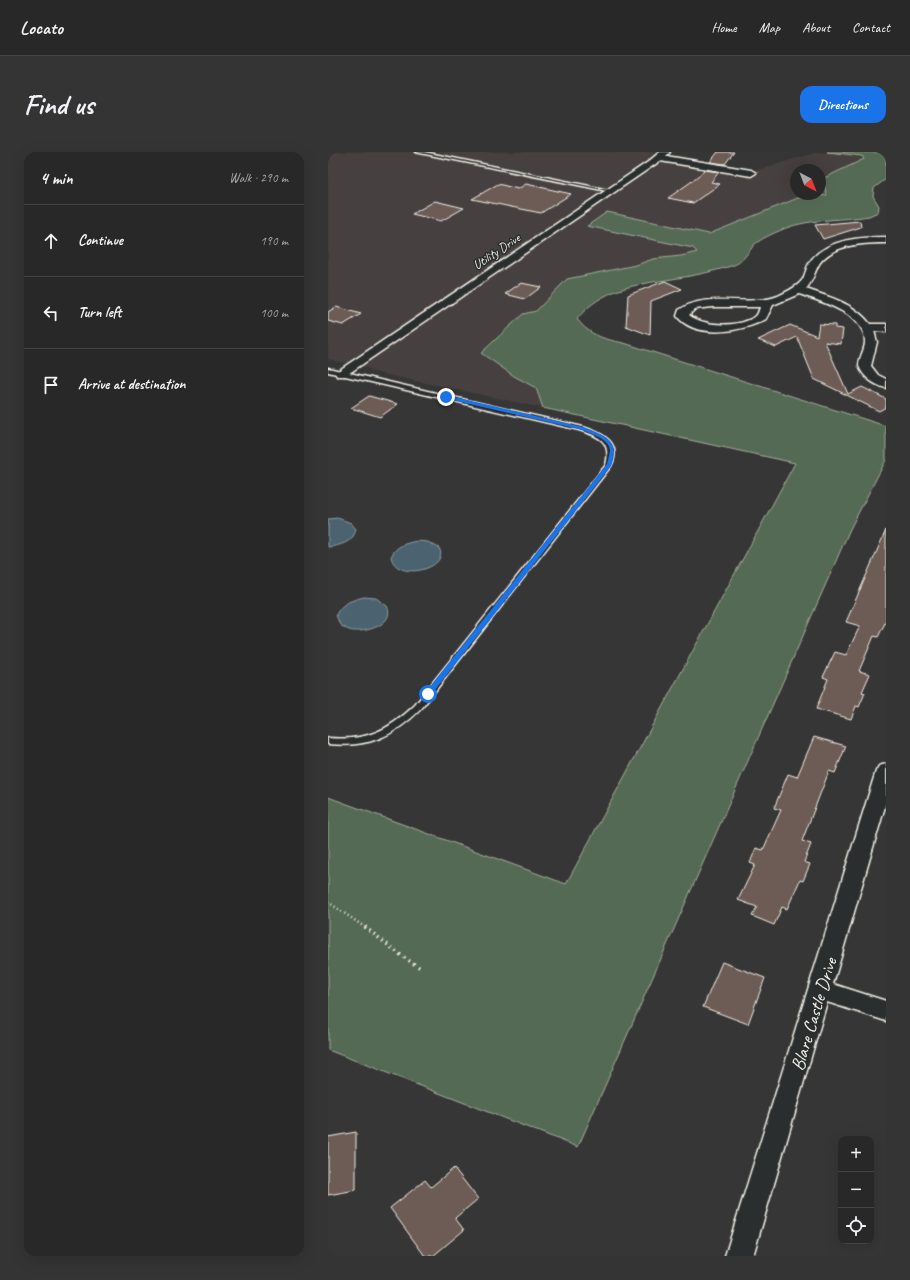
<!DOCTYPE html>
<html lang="en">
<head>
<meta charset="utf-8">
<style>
  body { margin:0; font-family:Caveat,sans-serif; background:#353434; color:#f1f3f6 }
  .controls { position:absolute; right:12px; bottom:12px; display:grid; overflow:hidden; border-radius:8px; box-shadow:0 4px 16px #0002 }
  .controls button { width:36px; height:36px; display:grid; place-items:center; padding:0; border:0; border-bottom:1px solid #454445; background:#292828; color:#f1f3f6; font:20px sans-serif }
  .compass { position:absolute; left:462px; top:12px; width:36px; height:36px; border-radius:50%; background:#292828; box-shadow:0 4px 16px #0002; rotate:138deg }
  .stop { position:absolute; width:12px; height:12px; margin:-9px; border:3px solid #1a73e8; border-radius:50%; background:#fff }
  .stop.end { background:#1a73e8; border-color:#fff; box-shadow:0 1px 4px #0008 }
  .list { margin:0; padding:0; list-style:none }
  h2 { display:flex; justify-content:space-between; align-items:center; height:52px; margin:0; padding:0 16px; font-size:17px }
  h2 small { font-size:13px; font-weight:400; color:#a5a6a8 }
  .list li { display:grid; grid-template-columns:26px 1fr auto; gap:12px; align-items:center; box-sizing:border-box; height:72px; padding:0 16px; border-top:1px solid #454445 }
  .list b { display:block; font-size:15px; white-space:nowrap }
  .list em { font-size:13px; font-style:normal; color:#a5a6a8 }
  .icon { flex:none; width:22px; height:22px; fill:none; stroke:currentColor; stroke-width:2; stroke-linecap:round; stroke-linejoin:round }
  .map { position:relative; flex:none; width:558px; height:1104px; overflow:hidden; border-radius:12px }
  header { display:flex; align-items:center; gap:24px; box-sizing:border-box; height:56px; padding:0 20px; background:#292828; border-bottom:1px solid #454445 }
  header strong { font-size:19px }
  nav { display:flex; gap:22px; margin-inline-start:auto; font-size:14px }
  .intro { display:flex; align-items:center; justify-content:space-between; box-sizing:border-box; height:96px; padding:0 24px }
  h1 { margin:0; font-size:28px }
  .button { padding:10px 18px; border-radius:12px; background:#1a73e8; color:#fff; font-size:14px; font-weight:700 }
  main { display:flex; gap:24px; padding:0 24px }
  aside { flex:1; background:#292828; border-radius:12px; box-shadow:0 4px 16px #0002 }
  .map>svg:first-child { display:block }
  .built { fill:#474140; fill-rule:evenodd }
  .green { fill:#556a54; stroke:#a4ae9e }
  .water { fill:#4b646f; stroke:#8f9c9f }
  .building { fill:#6d5b56; stroke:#f4f1e8 }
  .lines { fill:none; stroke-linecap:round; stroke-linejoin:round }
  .lane-casing { stroke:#f4f1e8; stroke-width:3 }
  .street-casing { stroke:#f4f1e8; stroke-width:3 }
  .path-far1 { stroke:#f4f1e8; stroke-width:2.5; stroke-dasharray:1 3; stroke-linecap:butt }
  .path { stroke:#f4f1e8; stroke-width:3.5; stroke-dasharray:1.5 4; stroke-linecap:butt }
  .lane { fill:#2a2d2e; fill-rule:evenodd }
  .street { fill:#2a2d2e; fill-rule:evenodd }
  .route { fill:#1a73e8 }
  .labels { text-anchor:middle; stroke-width:3; stroke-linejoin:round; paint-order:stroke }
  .far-street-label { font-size:13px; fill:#f4f1e8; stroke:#2a2d2e }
  .near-street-label { font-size:19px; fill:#f4f1e8; stroke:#2a2d2e }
</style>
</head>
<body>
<header>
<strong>Locato</strong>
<nav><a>Home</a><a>Map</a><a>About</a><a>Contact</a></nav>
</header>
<div class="intro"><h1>Find us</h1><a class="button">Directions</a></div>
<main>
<aside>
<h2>4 min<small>Walk · 290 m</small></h2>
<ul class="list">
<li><svg class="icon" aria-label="ahead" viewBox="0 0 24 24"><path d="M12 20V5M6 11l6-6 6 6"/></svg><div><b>Continue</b></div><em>190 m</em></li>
<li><svg class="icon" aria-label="left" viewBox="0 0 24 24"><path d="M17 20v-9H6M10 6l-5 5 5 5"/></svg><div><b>Turn left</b></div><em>100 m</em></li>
<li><svg class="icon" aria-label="arrive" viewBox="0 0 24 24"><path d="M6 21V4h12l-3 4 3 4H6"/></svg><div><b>Arrive at destination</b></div></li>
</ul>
</aside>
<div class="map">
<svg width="558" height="1104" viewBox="0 0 558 1104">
  <rect width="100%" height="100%" fill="#373636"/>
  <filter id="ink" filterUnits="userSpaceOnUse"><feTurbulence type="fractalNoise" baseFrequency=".025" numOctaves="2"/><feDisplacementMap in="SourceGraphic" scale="8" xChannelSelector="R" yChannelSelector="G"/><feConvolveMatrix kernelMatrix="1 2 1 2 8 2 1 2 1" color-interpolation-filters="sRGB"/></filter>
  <g filter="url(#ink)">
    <path class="built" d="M0,0h342l-4,5 88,14 65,-19 43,4 2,3 -42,20 5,16 -29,3 -89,36 -102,-22 -20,13 106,23 5,4 -17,4 -28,3 -17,6 -69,14 -31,32 -13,3 -42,38 33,24 22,12 7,20 -174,-37 2,-2 -43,-10zM468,18h24v24h-24z"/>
    <path class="green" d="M499,0h59v27l-12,9 -1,8 6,10 -1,6 -9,4c-29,5 -63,2 -90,15 -7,3 -18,8 -24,13 -8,9 -12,19 -24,22 -19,6 -39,10 -59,13 -37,6 -70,9 -95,40 13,17 27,20 47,24l262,83v34l-36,69 -272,618 -250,-97v-253l238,87 229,-421 -252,-55 -7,-20 -22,-12 -33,-23 42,-39 13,-3 31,-32 69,-14 17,-6 28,-3 16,-4 -4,-4 -106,-22 20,-14 102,22 89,-36 29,-3 -5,-16 42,-20 -2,-3z"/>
    <path class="water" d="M10,366l13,5 5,6c-2,13 -16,17 -28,18v-28z
      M89,389l11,1 11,6c12,20 -42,35 -48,9 4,-11 15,-14 26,-16z
      M36,445l12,1 11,8c9,18 -20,26 -32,25 -6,0 -10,-3 -15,-6l-4,-10c5,-12 16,-15 28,-18z"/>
    <path class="building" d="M390,0h16l-9,12 -15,-2z
      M376,18l15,2 -8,10 9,2 -27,19 -25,-5 30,-21z
      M170,32l20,5 8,-5 45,10 -30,19 -69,-14z
      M107,49l29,7 -23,13 -29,-7z
      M532,69l1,6 -38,12 -8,-14z
      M337,129l17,8 -31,12 -1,34 -24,-9 2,-31z
      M193,131l20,4 -16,12 -20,-5z
      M8,155l25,7 -18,11 -15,-4v-9z
      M491,172l16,1v3l8,1 -2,15 -16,-2 23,52 14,-7 24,12v8l-7,4 -65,-32 -17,-42 -21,10 -18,-7 32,-15 27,11z
      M41,244l29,8 -18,13 -29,-9z
      M558,378v91l-8,16 -4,-1 -15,35 11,3 -8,18 3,1 -6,14 -3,-1 -5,13 -35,-10 12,-30 -5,-2 12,-25 11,3 14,-29 -14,-4z
      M486,585l32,9 -11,27 -6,-2 -27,70 9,3 -7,18 6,2 -7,17 -3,-1 -13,29 -5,-2 -8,18 -22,-9 5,-9 -19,-7 17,-35 -5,-2 6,-15 7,2 18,-40 -7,-2 14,-34 9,3z
      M394,810l43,16 -17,46 -45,-17z
      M28,980v58l-28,5v-58z
      M126,1016l24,31 -23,19 9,12 -31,26h-8l-35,-48 35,-28 6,7z"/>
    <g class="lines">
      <g class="lane-casing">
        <path id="lane" d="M87,0h9l190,39 -2,1z
          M0,216l255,59c19,6 40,16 28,39l-190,243c-28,28 -53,39 -93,35v-6c38,3 60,-7 87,-33l191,-240c6,-24 -7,-29 -27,-35l-251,-58z"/>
      </g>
      <g class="street-casing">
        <path id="street" d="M332,0h10l-4,4 85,14 5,3 -5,3 -91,-15 -315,215h-8l-2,-3 313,-211z
          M558,85v6c-21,0 -54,1 -67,21 -5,9 -6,17 -13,25 23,8 48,14 64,35h16v8l-12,-1 3,11 -6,24 7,9 8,4v9c-12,-3 -23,-11 -27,-22 0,-9 6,-16 6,-24 1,-28 -45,-41 -66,-48l-26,11 -7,14c-22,13 -71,21 -89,-3l2,-6c29,-20 67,-2 99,-14 8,-4 20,-9 25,-17 3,-7 4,-14 9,-20 17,-20 49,-22 74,-22zM384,155h48c-1,3 -2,7 -4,9 -16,12 -52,11 -67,-1l6,-6z
          M558,612v39l-53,181 53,17v20l-59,-19 -74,254h-28l151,-485 3,-5z"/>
      </g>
      <path class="path-far1" d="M0,750l38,26"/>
      <path class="path" d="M37,775l37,29 20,13"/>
      <use href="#lane" class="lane"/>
      <use href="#street" class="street"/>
    </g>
  </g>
  <path class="route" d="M118,243l137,32c20,8 38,12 28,39l-181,230h-5v-3l182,-229c1,-4 2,-8 3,-13 0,-13 -21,-18 -31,-22l-135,-31z"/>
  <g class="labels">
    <g class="far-street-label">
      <text transform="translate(168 99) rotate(-34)" y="5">Utility Drive</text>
    </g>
    <g class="near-street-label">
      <text transform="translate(485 862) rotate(-73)" y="7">Blare Castle Drive</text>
    </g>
  </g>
</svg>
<div class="controls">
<button>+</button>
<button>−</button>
<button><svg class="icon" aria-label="locate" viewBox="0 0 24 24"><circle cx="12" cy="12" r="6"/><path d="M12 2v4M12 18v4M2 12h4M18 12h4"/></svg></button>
</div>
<svg class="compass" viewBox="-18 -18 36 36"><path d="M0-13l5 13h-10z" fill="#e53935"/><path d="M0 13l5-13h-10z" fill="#a5a6a8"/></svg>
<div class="stop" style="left:100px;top:542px"></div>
<div class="stop end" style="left:118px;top:245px"></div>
</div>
</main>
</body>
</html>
